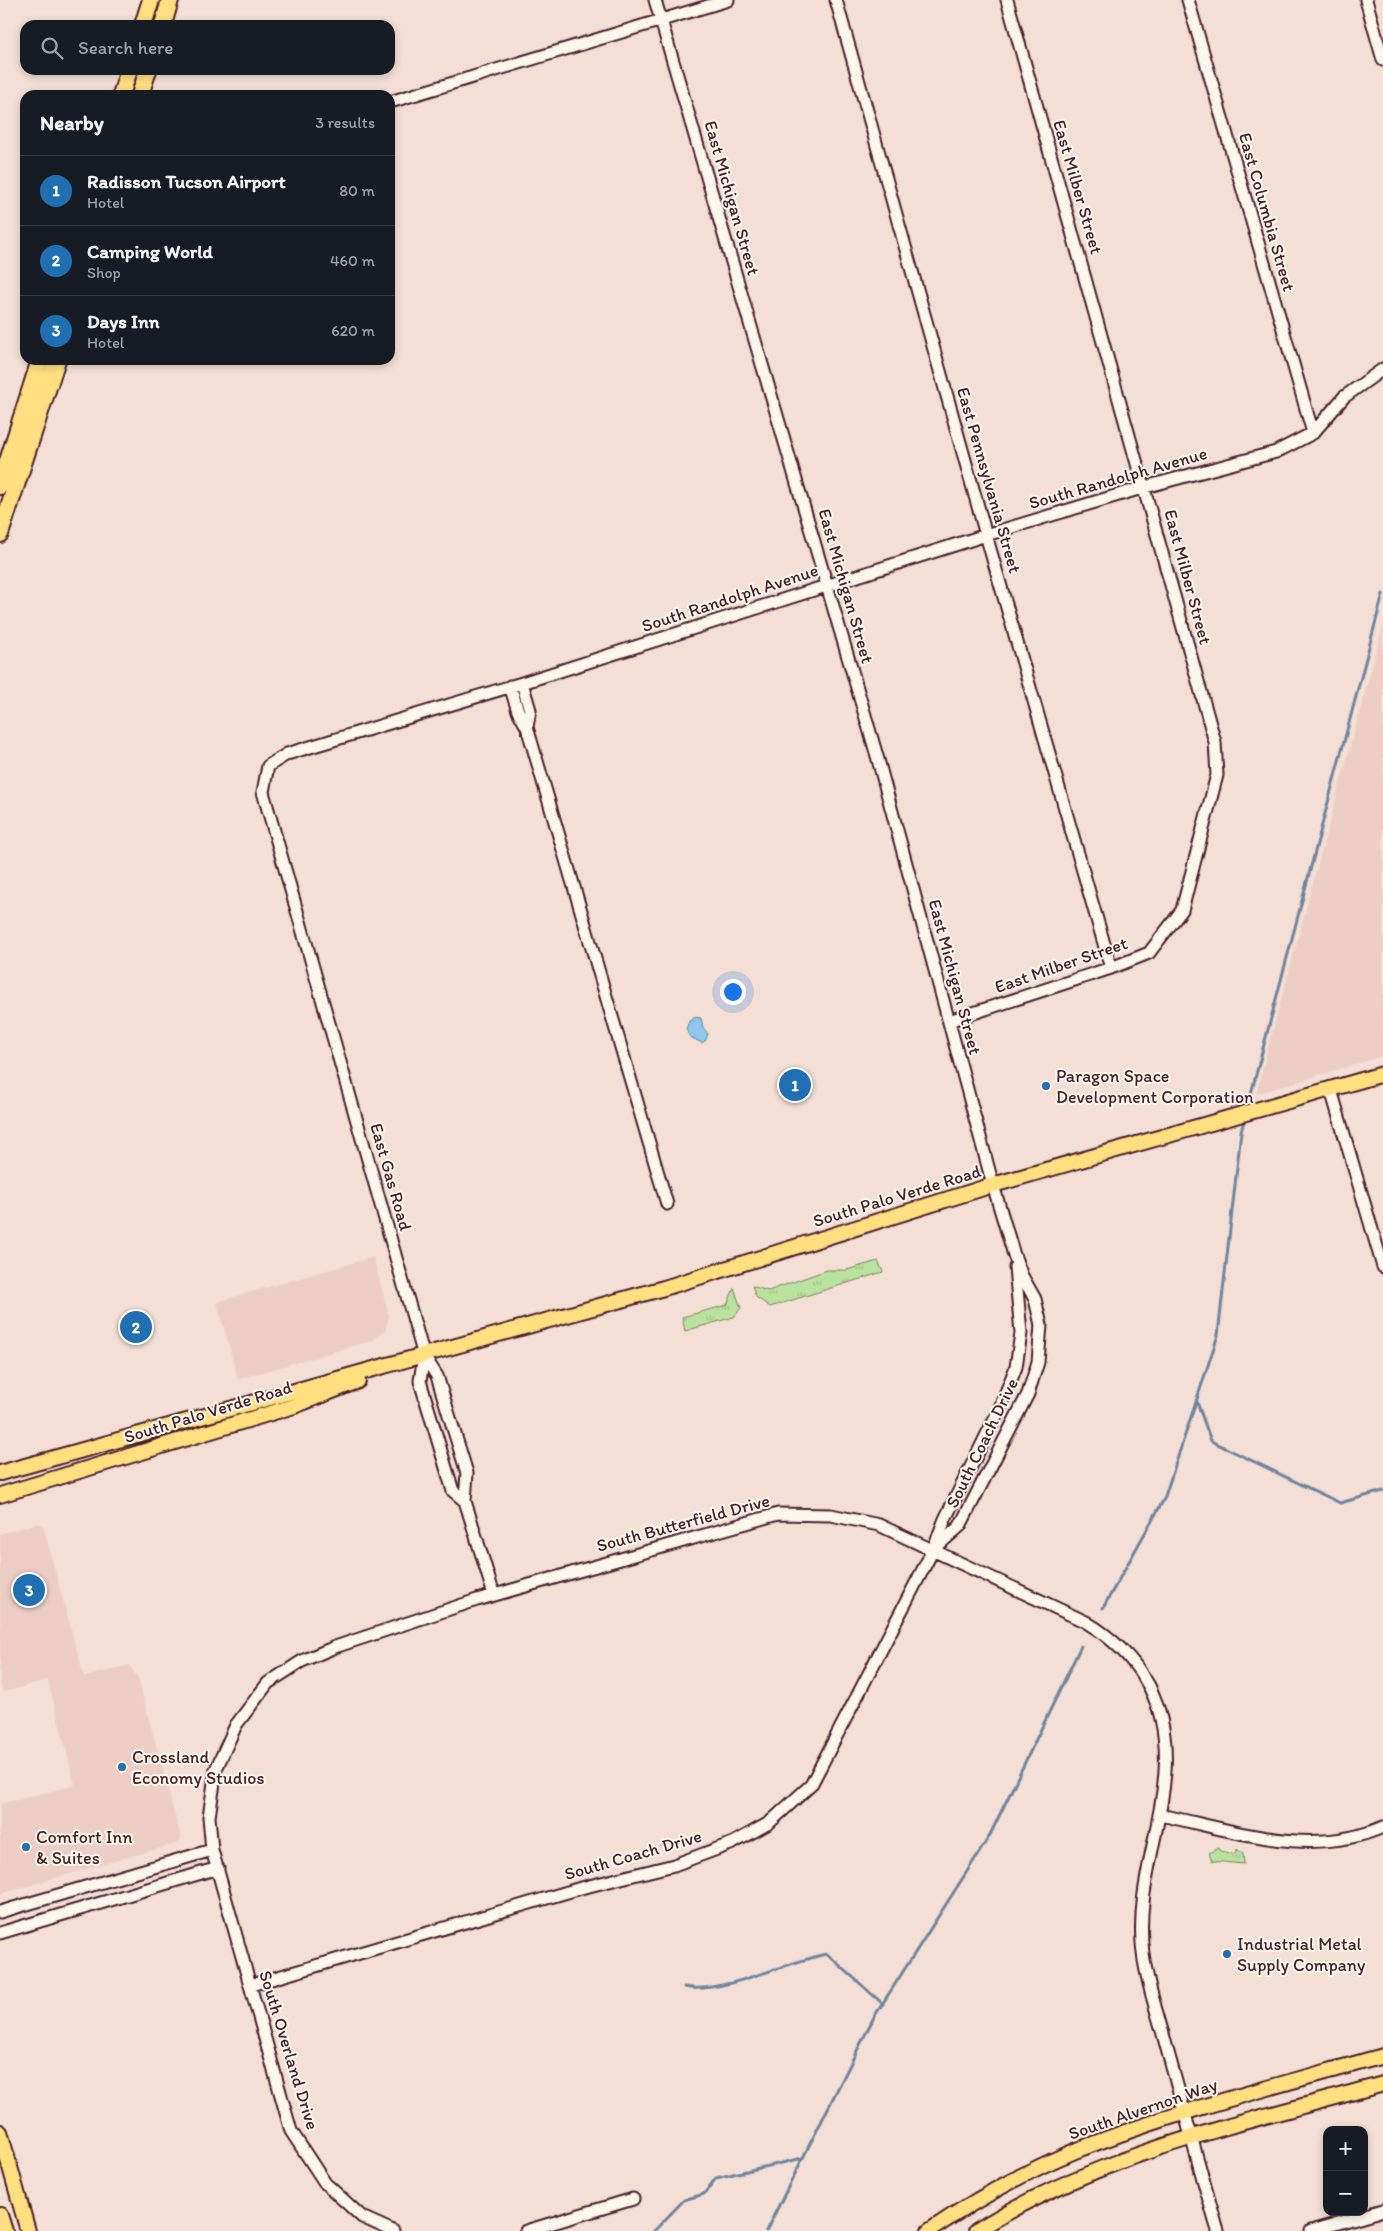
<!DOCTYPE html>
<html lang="en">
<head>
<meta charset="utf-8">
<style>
  body { margin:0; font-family:Itim,sans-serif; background:#242831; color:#f1f3f6 }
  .controls { position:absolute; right:15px; bottom:15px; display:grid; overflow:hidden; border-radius:10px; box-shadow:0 2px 8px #0003 }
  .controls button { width:45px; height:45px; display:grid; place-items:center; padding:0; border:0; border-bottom:1px solid #363941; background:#171b24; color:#f1f3f6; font:25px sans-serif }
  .you { position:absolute; left:732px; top:991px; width:18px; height:18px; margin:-12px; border:4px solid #fff; border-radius:50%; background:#1a73e8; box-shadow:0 0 0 8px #1a73e833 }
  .badge { display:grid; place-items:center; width:32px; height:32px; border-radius:50%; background:#1f6fb2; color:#fff; font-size:16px; font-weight:700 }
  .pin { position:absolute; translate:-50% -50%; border:2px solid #fff; box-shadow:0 1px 5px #0006 }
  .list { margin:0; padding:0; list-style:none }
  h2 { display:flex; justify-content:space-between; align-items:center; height:65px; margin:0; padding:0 20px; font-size:21px }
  h2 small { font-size:16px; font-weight:400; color:#9ea1a6 }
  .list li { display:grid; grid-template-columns:32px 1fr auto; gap:15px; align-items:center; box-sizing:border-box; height:70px; padding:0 20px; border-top:1px solid #363941 }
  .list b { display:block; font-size:19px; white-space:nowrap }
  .list p { margin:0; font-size:16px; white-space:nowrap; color:#9ea1a6 }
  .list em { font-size:16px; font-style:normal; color:#9ea1a6 }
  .icon { flex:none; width:28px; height:28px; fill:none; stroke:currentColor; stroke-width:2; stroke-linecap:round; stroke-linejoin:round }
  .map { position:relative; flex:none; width:1383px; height:2231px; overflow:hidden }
  .search { position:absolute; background:#171b24; box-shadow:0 2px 8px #0003; left:20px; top:20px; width:375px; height:55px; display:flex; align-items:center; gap:12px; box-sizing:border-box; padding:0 18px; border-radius:15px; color:#9ea1a6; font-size:19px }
  .panel { position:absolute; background:#171b24; box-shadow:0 2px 8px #0003; left:20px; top:90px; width:375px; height:275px; border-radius:15px }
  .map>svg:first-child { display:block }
  .built { fill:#edcec5 }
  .grass { fill:url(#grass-tufts); stroke:#818064 }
  .water { fill:url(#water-ripples); stroke:#72849f }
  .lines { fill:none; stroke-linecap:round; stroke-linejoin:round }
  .stream { stroke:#72849f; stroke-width:3 }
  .minor-casing { stroke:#4a1f2b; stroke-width:15 }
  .major-casing { stroke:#4a1f2b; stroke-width:18 }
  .highway-casing { stroke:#4a1f2b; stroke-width:20 }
  .minor { stroke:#fbf7ec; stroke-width:11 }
  .major { stroke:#ffdf80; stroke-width:14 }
  .highway { stroke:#ffdf80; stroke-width:16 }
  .poi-dot { fill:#1f6fb2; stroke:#fbf7ec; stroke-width:2 }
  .labels { text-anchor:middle; stroke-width:4; stroke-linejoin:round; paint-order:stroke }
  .street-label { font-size:18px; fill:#4a1f2b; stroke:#fbf7ec }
  .poi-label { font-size:18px; fill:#4a1f2b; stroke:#fbf7ec; text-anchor:start }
</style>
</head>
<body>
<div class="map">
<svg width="1383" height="2231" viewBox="0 0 1383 2231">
  <defs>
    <pattern id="grass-tufts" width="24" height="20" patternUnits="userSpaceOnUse" patternTransform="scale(1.25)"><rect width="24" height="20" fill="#b8e29e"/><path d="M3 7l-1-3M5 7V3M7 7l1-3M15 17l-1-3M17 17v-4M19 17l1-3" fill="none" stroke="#a0c188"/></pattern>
    <pattern id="water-ripples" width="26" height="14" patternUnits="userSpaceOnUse" patternTransform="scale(1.25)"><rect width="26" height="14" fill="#8dc7ec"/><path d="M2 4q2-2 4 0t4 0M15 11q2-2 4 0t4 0" fill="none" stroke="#7baacb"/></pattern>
  </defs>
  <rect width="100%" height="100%" fill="#f3dfd5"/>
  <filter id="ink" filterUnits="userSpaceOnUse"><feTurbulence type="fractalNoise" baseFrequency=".02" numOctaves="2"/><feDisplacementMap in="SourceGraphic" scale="10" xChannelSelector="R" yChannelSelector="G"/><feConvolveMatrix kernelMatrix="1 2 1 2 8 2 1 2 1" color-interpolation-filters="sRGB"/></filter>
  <g filter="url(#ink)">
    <path class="built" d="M1383,626v430l-127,38 15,-57z
      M373,1257l16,59 -4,15 -14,10 -133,38 -21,-77z
      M38,1523l5,3 41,151 45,-12 9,13 43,160 -3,5 -178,51v-90l75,-19 -27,-105 -45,12 -3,-9v-149z"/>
    <path class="grass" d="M878,1261l5,11 -113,35 -14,-10 -4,-11 16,5 59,-21h19z
      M734,1288l7,20 -7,9 -49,14 -3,-14 45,-12z
      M1218,1848l2,3 14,3 3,-5 6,5 1,10 -32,-3 -3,-8z"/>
    <path class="water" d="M695,1017l6,1 2,9 5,7 -2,6 -4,3 -12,-6 -4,-8 3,-8z"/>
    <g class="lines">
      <path class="stream" d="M1247,1109l136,-515
        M1197,1402l14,39 129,62 43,-12
        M1103,1608l61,-109 54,-164 23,-203 4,-15
        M684,1987c36,8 104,-26 143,-33l56,50
        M654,2231l30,-31 20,-6 12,-16 87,-20
        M766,2231l108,-214 115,-180 92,-191"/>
      <g class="minor-casing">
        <path id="minor" d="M655,0l222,756 116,429 21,70 8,21 13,23 6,26 -3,37 -10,32 -68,132 -27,24
          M836,0l150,535 125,433
          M1188,0l125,433
          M1366,0l17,60
          M390,102l338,-102
          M522,683l8,27 -3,17
          M510,686l8,25 9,16 140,477
          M949,1021l162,-53 38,-15 33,-43 35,-135 -2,-33 -208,-742
          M1331,1090l52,177
          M424,1356l-4,25 33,110 12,10
          M494,1595l-29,-94 2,-28 -30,-97 -13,-20 -161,-564 5,-26 19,-12 235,-71 464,-148 159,-48 131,-35 37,-19 31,-36 39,-28
          M1160,1815c73,15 151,44 223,12
          M0,1912l212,-62
          M0,1933l218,-65
          M251,1985l330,-97 93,-23 59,-22 36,-20 42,-38 122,-235 12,-31 54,-109 17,-43 5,-34 -6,-66
          M393,2231l-31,-14 -37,-34 -34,-52 -79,-281 -3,-33 7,-48 20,-44 32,-42 34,-22 33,-14 142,-47 301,-86 53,1 48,10 207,97c27,16 48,37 63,64 45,88 -18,177 -6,267 4,33 16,64 24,96 17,61 33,121 51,182
          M526,2231l107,-32
          M1311,2231l72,-21"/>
      </g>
      <g class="major-casing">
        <path id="major" d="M0,1473l664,-185 329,-103 390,-111
          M0,1495l294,-89 64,-25
          M0,2132l28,99
          M0,2215l5,16
          M929,2231c46,-31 95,-59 146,-80 100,-40 205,-66 308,-95
          M976,2231c123,-78 269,-108 407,-147"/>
      </g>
      <g class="highway-casing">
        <path id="highway" d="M143,25l8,-25
          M163,25l7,-25
          M121,95l8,-25
          M140,95l8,-25
          M0,486l40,-126
          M0,534l57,-174"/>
      </g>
      <use href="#minor" class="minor"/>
      <use href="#major" class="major"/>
      <use href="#highway" class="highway"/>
    </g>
  </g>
  <g class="poi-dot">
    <circle cx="1046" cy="1086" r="5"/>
    <circle cx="122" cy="1767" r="5"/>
    <circle cx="26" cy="1847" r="5"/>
    <circle cx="1227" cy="1954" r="5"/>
  </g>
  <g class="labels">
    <g class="street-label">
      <text transform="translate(1078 187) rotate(74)" y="6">East Milber Street</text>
      <text transform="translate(732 198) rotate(74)" y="6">East Michigan Street</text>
      <text transform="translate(1267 212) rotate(74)" y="6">East Columbia Street</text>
      <text transform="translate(1118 478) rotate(-16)" y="6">South Randolph Avenue</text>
      <text transform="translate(989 480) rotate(74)" y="6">East Pennsylvania Street</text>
      <text transform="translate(1188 577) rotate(75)" y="6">East Milber Street</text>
      <text transform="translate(846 586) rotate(74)" y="6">East Michigan Street</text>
      <text transform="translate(730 598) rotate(-18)" y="6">South Randolph Avenue</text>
      <text transform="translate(1061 965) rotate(-19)" y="6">East Milber Street</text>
      <text transform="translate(955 977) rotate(75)" y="6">East Michigan Street</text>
      <text transform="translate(391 1177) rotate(74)" y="6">East Gas Road</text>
      <text transform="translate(897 1196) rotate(-17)" y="6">South Palo Verde Road</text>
      <text transform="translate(208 1412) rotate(-17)" y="6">South Palo Verde Road</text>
      <text transform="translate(982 1443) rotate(-64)" y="6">South Coach Drive</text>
      <text transform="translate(683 1523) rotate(-15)" y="6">South Butterfield Drive</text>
      <text transform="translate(633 1855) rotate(-16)" y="6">South Coach Drive</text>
      <text transform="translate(289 2050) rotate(73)" y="6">South Overland Drive</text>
      <text transform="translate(1143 2109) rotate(-19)" y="6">South Alvernon Way</text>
    </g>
    <g class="poi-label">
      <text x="1056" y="1082">Paragon Space<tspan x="1056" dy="21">Development Corporation</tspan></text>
      <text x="132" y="1763">Crossland<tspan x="132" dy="21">Economy Studios</tspan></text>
      <text x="36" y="1843">Comfort Inn<tspan x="36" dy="21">&amp; Suites</tspan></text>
      <text x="1237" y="1950">Industrial Metal<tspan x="1237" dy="21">Supply Company</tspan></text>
    </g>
  </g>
</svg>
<div class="controls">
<button>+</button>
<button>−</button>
</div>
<div class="you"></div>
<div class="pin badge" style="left:795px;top:1085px">1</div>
<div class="pin badge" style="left:136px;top:1327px">2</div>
<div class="pin badge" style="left:29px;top:1590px">3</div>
<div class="search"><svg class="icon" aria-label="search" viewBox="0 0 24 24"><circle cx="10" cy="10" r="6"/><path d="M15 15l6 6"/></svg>Search here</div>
<section class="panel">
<h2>Nearby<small>3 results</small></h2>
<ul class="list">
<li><span class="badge">1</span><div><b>Radisson Tucson Airport</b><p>Hotel</p></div><em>80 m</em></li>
<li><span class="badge">2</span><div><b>Camping World</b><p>Shop</p></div><em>460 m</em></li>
<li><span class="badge">3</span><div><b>Days Inn</b><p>Hotel</p></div><em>620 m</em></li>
</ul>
</section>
</div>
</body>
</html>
